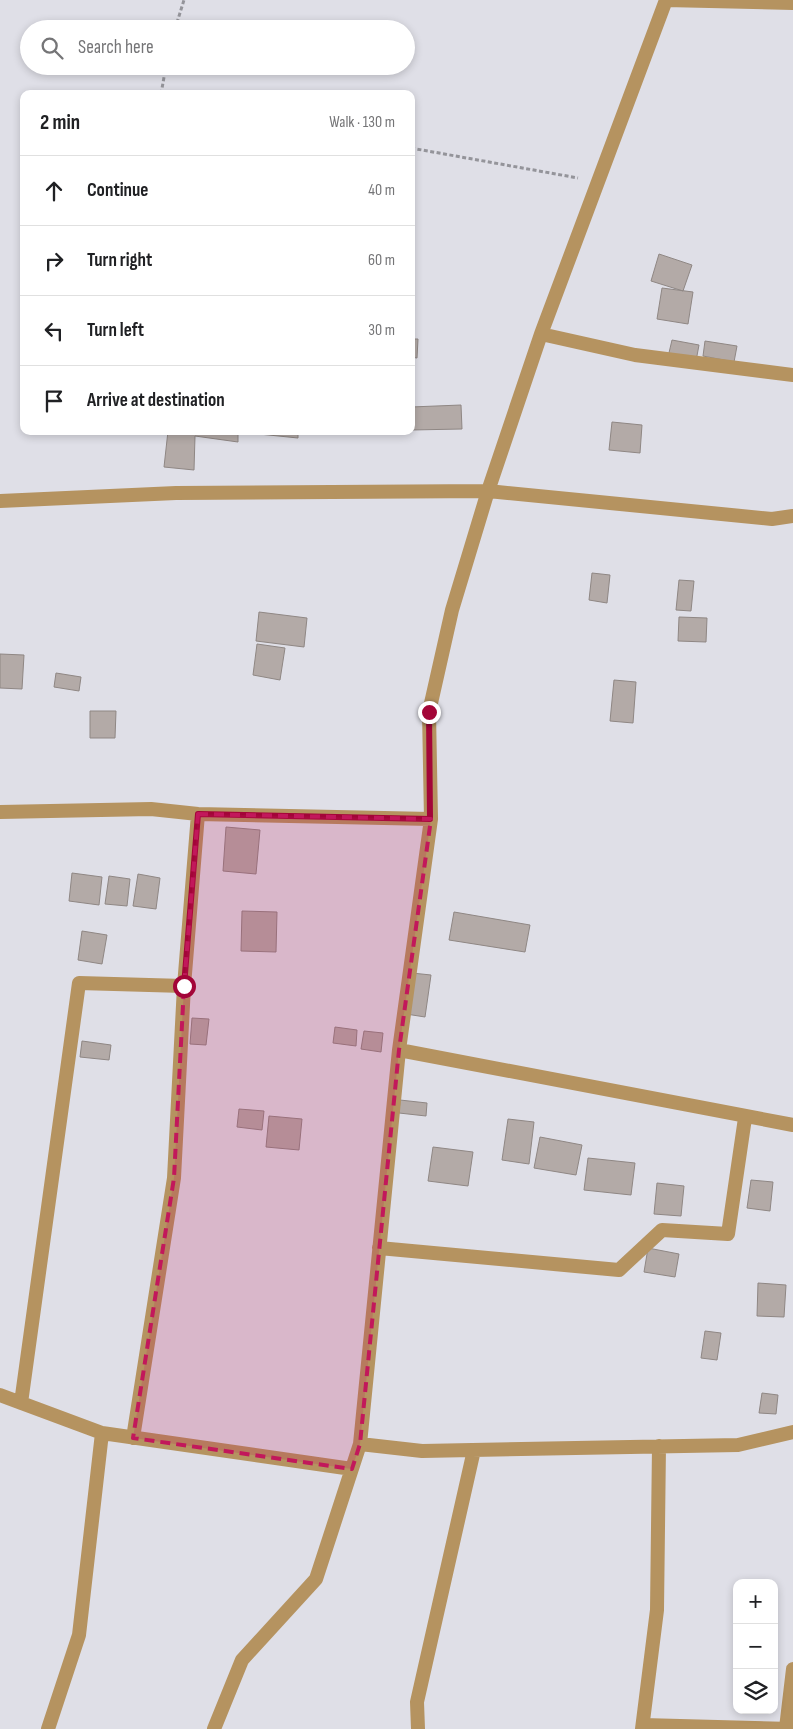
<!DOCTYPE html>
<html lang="en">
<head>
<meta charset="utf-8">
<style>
  body { margin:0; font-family:"Sofia Sans Condensed",sans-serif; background:#f2f2f2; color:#202124 }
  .controls { position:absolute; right:15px; bottom:15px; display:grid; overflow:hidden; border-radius:10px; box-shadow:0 2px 8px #0003 }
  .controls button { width:45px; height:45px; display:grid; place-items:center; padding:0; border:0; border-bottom:1px solid #e0e0e0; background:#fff; color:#202124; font:25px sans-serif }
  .stop { position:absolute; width:15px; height:15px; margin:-11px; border:4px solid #a30538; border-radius:50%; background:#fff }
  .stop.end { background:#a30538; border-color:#fff; box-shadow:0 1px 5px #0008 }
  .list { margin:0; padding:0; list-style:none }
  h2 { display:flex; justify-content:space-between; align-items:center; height:65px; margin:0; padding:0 20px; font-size:21px }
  h2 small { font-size:16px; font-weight:400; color:#757577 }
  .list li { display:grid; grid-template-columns:32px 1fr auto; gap:15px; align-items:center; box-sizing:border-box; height:70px; padding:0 20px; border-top:1px solid #e0e0e0 }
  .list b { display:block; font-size:19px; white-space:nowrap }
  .list em { font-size:16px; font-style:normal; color:#757577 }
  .icon { flex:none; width:28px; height:28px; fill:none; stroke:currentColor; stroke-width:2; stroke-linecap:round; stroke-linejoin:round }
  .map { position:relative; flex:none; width:793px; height:1729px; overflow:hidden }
  .search { position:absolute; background:#fff; box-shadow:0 2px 8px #0003; left:20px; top:20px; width:395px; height:55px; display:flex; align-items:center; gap:12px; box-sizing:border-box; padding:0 18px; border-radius:28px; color:#757577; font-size:19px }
  .panel { position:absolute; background:#fff; box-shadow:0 2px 8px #0003; left:20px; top:90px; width:395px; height:345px; border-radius:10px }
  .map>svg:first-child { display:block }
  .building { fill:#b3aaa7; stroke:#8f8784 }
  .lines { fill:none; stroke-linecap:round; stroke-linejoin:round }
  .path { stroke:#94949a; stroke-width:3; stroke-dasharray:4 2.5; stroke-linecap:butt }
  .minor { stroke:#b59360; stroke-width:14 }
  .route { stroke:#a30538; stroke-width:6 }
  .marked { fill:#c2185b; fill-opacity:0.2; stroke:#c2185b; stroke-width:4; stroke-dasharray:10 6; stroke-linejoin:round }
</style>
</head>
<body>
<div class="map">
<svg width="793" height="1729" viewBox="0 0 793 1729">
  <rect width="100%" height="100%" fill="#dfdfe7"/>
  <path class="building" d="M659,254l33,11 -9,26 -32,-10z
    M662,288l31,4 -5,32 -31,-5z
    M411,339h7l-1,19 -6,-1z
    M672,340l27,5 -3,16 -28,-4z
    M705,341l32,5 -3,16 -31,-6z
    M461,405l1,24 -51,1v-23z
    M612,422l30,3 -2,28 -31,-3z
    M168,431h70v11l-43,-6 -1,34 -30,-3z
    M259,431h39v7l-39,-4z
    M592,573l18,2 -3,28 -18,-3z
    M679,580l15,1 -3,30 -15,-1z
    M259,612l48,6 -3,29 -48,-6z
    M679,617l28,1 -1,24 -28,-1z
    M257,644l28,4 -5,32 -27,-5z
    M0,654l24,1 -2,34 -22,-1z
    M56,673l25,4 -2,14 -25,-4z
    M614,680l22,2 -3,41 -23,-2z
    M90,711h26l-1,27h-25z
    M226,827l34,3 -4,44 -33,-3z
    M72,873l30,4 -3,28 -30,-4z
    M138,874l22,4 -4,31 -23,-3z
    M109,876l21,3 -3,27 -22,-2z
    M242,911l35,1 -1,40 -35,-1z
    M454,912l76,13 -5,27 -76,-12z
    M82,931l25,4 -5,29 -24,-4z
    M412,973l19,2 -6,42 -19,-3z
    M192,1018l17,1 -3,26 -16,-1z
    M335,1027l22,3 -1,16 -23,-3z
    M364,1031l19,2 -2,19 -20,-3z
    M82,1041l29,4 -2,15 -29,-3z
    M400,1100l27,3 -1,13 -27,-3z
    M239,1109l25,2 -2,19 -25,-3z
    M269,1116l33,3 -3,31 -33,-3z
    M508,1119l26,3 -5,42 -27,-4z
    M540,1137l42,8 -6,30 -42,-7z
    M433,1147l40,5 -5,34 -40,-5z
    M588,1158l47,5 -4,32 -47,-5z
    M751,1180l22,2 -3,29 -23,-3z
    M657,1183l27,3 -3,30 -27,-2z
    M648,1248l31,6 -4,23 -31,-5z
    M758,1283l28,2 -2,32 -27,-1z
    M705,1331l16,2 -4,27 -16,-2z
    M762,1393l16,2 -2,19 -17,-1z"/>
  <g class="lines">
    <path class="path" d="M175,29l9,-29
      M161,94l5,-28
      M411,148l167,30"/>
    <path class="minor" d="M666,0l127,3
      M541,334l94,21 158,20
      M0,501l176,-8 312,-2 284,28 21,-3
      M0,812l151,-3 47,5 233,5 -2,-107 23,-102 36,-119 53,-157 125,-334
      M399,1050l394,75
      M379,1248l240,22 43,-40 66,4 17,-116
      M0,1395l102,38
      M21,1403l58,-420 105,3
      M133,1438l41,-260 10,-192 14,-172
      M360,1444l62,7 316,-6 55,-13
      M643,1725l150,4
      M786,1728l7,-59
      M48,1729l31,-94 23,-202 250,36
      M214,1729l28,-69 74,-81 44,-135 39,-394 32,-231
      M418,1729l-1,-27 57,-252
      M642,1729l15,-119 2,-164"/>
  </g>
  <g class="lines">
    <path class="route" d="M184,986l14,-172 232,5 -1,-107"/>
  </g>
  <path class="marked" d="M198,814l233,5 -32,231 -39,394 -8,25 -219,-31 41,-260 10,-192z"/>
</svg>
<div class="controls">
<button>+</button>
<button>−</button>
<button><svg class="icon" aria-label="layers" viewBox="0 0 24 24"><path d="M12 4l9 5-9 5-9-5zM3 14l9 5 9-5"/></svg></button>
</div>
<div class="stop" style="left:184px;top:986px"></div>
<div class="stop end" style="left:429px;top:712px"></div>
<div class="search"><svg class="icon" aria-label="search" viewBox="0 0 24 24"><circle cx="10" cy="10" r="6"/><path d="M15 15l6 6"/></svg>Search here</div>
<section class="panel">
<h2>2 min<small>Walk · 130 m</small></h2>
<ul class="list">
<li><svg class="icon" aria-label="ahead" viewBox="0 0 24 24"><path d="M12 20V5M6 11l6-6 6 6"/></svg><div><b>Continue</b></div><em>40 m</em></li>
<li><svg class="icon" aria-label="right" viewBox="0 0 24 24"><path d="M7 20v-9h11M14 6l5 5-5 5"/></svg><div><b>Turn right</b></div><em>60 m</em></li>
<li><svg class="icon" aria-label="left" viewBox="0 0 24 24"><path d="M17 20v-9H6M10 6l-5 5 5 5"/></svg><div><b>Turn left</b></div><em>30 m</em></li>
<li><svg class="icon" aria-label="arrive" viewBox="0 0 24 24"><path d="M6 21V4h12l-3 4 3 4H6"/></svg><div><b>Arrive at destination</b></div></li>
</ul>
</section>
</div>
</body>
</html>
